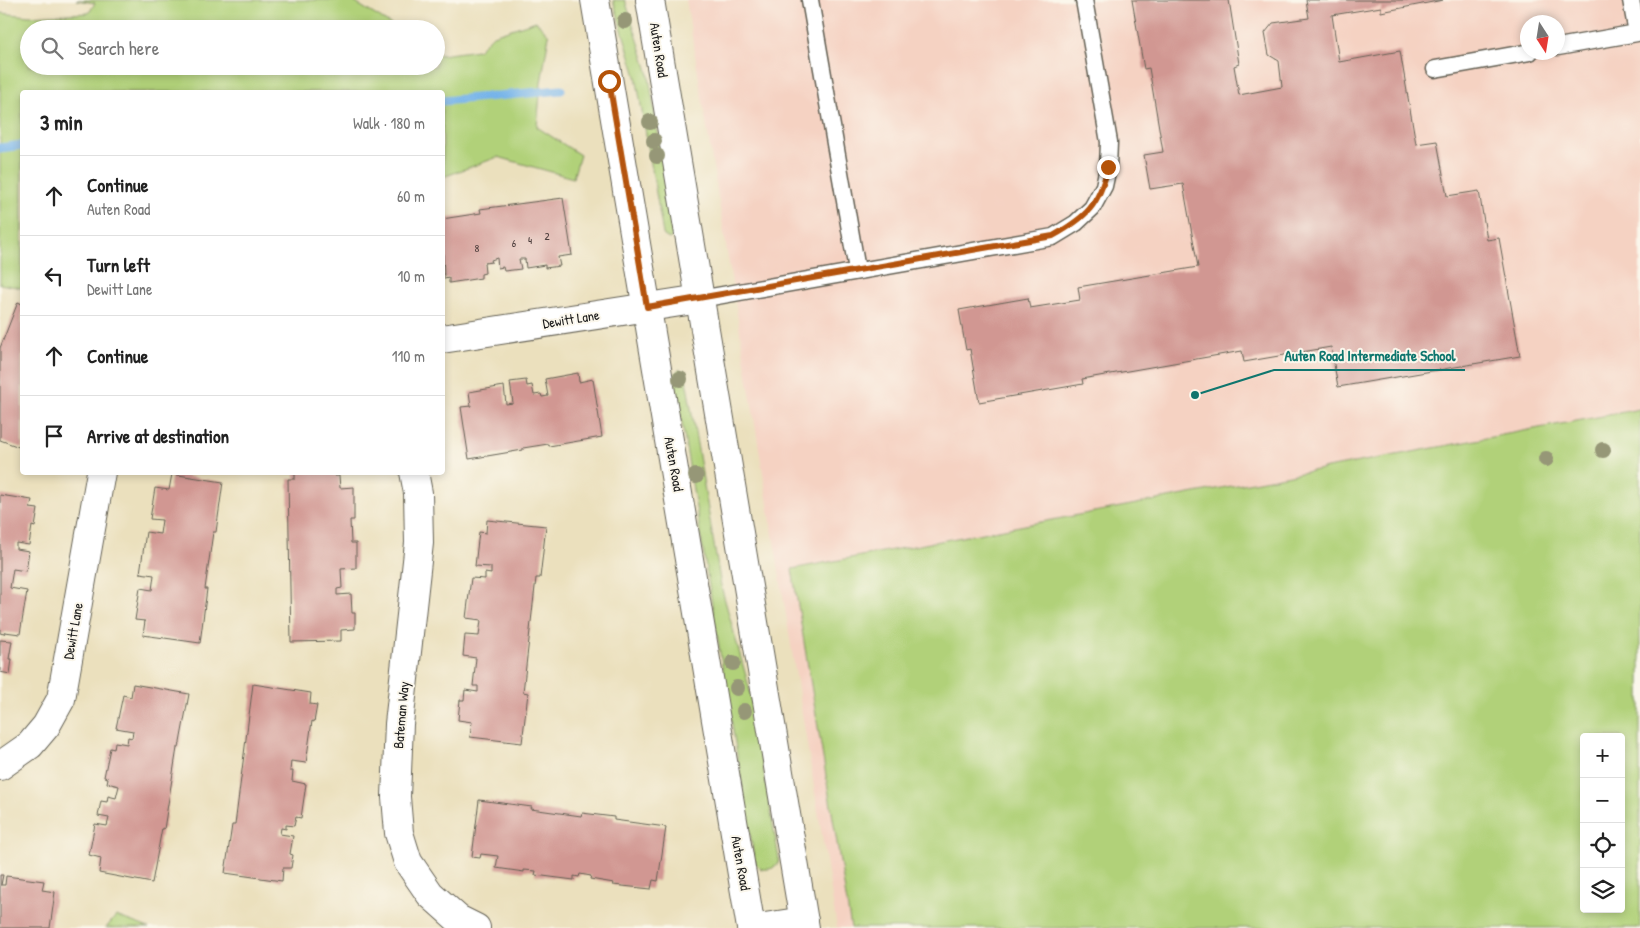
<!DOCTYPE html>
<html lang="en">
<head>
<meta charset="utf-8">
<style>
  body { margin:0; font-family:"Patrick Hand",sans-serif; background:#f6f6f6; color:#222 }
  .controls { position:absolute; right:15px; bottom:15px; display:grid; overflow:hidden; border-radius:5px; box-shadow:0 2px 8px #0003 }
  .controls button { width:45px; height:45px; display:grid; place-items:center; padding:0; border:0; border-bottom:1px solid #e0e0e0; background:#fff; color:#222; font:25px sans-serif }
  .compass { position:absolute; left:1520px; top:15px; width:45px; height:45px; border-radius:50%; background:#fff; box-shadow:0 2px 8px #0003; rotate:168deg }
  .stop { position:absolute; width:15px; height:15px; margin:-11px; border:4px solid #b45309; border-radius:50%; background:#fff }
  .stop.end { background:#b45309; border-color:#fff; box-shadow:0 1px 5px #0008 }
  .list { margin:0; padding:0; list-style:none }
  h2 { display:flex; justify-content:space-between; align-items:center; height:65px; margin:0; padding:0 20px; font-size:21px }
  h2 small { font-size:16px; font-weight:400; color:#767676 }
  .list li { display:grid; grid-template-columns:32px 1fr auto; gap:15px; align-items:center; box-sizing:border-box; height:80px; padding:0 20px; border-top:1px solid #e0e0e0 }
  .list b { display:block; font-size:19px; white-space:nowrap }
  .list p { margin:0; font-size:16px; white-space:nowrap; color:#767676 }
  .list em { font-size:16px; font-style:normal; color:#767676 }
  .icon { flex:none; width:28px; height:28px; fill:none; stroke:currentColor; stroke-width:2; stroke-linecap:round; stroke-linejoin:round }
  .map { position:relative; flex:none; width:1640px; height:928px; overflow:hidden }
  .search { position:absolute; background:#fff; box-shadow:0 2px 8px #0003; left:20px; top:20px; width:425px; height:55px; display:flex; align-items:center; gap:12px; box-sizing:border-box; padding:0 18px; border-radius:28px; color:#767676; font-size:19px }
  .panel { position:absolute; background:#fff; box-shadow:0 2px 8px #0003; left:20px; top:90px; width:425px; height:385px; border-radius:5px }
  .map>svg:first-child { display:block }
  .built { fill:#f5d2c2; fill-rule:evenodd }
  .green { fill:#b1d179; stroke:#66764a; fill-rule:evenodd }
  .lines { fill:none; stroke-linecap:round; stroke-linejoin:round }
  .stream { stroke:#76b4e9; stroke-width:9 }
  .building { fill:#d19792 }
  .lane-casing { stroke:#646154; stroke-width:19 }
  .street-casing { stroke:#646154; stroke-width:30 }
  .secondary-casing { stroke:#646154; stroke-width:30 }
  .lane { stroke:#fff; stroke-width:16 }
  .street { stroke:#fff; stroke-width:28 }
  .secondary { stroke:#fff; stroke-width:28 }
  .tree { fill:#969777 }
  .route { stroke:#b45309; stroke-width:6 }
  .labels { text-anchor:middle; stroke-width:4; stroke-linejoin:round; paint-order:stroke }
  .number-label { font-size:11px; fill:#493b3a }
  .street-label { font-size:14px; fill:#1c1c1c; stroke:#fbf7ec }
  .leader { fill:none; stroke:#0f766e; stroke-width:2 }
  .callout-dot { fill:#0f766e; stroke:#fbf7ec; stroke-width:2 }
  .callout-label { font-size:15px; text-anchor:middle; font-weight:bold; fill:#0f766e; stroke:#fbf7ec; stroke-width:4; stroke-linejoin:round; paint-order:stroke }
</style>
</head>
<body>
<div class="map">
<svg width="1640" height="928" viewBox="0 0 1640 928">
  <rect width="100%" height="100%" fill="#fbf7ec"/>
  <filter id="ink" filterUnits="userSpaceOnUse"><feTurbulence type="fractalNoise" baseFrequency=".02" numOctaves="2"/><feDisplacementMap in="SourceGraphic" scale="10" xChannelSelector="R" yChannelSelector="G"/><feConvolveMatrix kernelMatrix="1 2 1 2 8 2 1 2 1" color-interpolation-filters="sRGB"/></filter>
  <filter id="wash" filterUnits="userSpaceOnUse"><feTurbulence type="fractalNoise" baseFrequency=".0096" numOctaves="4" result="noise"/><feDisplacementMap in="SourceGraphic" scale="20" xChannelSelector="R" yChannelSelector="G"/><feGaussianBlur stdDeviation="1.12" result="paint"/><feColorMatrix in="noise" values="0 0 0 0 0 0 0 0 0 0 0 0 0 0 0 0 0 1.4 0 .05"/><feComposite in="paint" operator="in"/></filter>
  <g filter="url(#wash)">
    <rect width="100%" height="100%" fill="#ebe0bd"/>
    <path class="built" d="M686,0h954v928h-803zM1528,22h30v30h-30zM1584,737h37v172h-37z"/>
    <path class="green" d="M76,0h275l47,29h-369v37h407v-14l5,3 37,-5 15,-15 43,-14 13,14 -8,48 -4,44 43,28 -7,23 -75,-21 -55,20 -1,-85h-420v196l-22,-4v-271l29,3 60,-3 6,-10z
      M613,0h12l23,71 26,161 -1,4 -4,3 -5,-3 -1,-2 -27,-158z
      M679,369l6,4 36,213 28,101 30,172c-2,9 -8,11 -18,10l-6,-6 -81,-488z
      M1640,409v519h-789l-59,-359zM1584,737h37v172h-37z
      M116,916l33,12h-43z"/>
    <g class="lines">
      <path class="stream" d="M442,101l119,-11
        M0,148l22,-3"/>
    </g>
    <g id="blocks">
      <path class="building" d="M1132,0h97l10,64 -5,2 5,29 43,-8 -3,-26 -10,-6 -4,-22 8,-10 36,-5 -3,-18h137l-62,12v-5l-49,8 7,47 61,-11 16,93 21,-3 10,55 32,-5 8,49 12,-2 21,118 -182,31 -7,-40 -87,15 -2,-11 -160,28 1,5 -104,18 -9,-53 -4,1 -7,-40 69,-12 2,10 50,-8 -2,-13 120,-20 -15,-83 -33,5 -6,-34 19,-3 -14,-84 -5,1z
        M563,198l9,57 -14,2 2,9 -15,2v-3l-19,3 -1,-9h-6l2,10 -17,2 -1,-4 -5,1 -1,-10 -6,2 1,2 -8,1 1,10 -4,1v4l-32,5v-5l-5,1 -2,-60 39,-6 -1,-4z
        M18,302l4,2v144l-22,-8v-92z
        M578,373l1,9 14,-3 9,58 -53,9 -1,-2 -25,4v2l-54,9 -8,-52 10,-1 -2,-14 35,-6 2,18 7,-1 -3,-21 16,-2 1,6 5,-1 2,10 7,-1 1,3 6,-1 -3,-17z
        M295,472h40v4h4l1,12 14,-1v33h-4l1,23h5v25l-15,1 1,19 -5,1v6l14,-1 1,19h3v16l-14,1v11l-50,1 -3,-163h7z
        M172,474l51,8 -7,50h-3l-8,57h2l-7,54 -57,-8 2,-14 -10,-1 5,-32 12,2 2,-15 -14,-2 6,-41 14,2 2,-14 -12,-1 5,-31 14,2z
        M0,495l32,5 -2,8 8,1 -3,18 -3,-1 -3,19 -13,-2v6l13,2 -3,20 -13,-2 -3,19 17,3 -7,43 -15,-2 -1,2 -4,-1z
        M487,520l59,6 -6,52h-4l-13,114 5,1 -6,50 -52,-6 2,-15 -14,-2 2,-20h4l1,-10 13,2v-6h-5l3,-28 -13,-2 2,-21 14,1 2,-16 -15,-2 5,-40 14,1v-6l6,1v-7l-16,-1 4,-34 7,1z
        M0,640l12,1 -3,18h3l-2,15 -10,-2z
        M133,684l56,10 -10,54h-2l-13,81 -2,-1 -10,55 -53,-10 2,-15 -12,-3 6,-31 12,2 2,-8 -11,-2 3,-15 6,1 1,-6 8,2 3,-12 -12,-3 1,-5 -4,-1 6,-29 4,1 1,-7 12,2 1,-7 4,1 1,-7 -17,-3 7,-33 8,2z
        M253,684l58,9 -1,11 7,1 -3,17 -2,-1 -6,42 -15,-2 -1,10h3l-1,10 14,3 -5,34 -5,-1 -2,9 -8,-1v4l-5,-1 -1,6 13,2 -3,18 3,1 -2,13h-8l-1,13 -57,-8 7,-48h3z
        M479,800l53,7 -1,2 50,7 1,-3 32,4v3l52,7 -8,54 -5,-1 -2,9 -38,-4 1,-2 -24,-4 1,-3 -11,-2 -1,3 -5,-1v4l-39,-5 1,-4 -12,-1v2l-28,-4 2,-12 -17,-2 -1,4 -8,-1z
        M0,875h3l-2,10h4l1,-9 38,5 -2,9 13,2 -5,36h-50z"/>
    </g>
  </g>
  <g filter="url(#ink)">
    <use href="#blocks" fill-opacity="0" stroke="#646154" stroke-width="1"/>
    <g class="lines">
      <g class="lane-casing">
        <path id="lane" d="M810,0l47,270
          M1558,47l79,-14 -6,-33
          M1435,69l95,-17
          M700,299l353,-62 23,-14 16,-15 12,-22 4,-19 1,-25 -25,-142"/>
      </g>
      <g class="street-casing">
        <path id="street" d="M442,339l258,-40
          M414,472l4,21 1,50 -20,181 -3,73 3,36 9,29 22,32 28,25 18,9
          M0,766l30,-21 16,-19 15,-27 40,-227
          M758,928l46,-7"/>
      </g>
      <g class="secondary-casing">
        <path id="secondary" d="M595,0l156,928
          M650,0l155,928"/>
      </g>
      <use href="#lane" class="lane"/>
      <use href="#street" class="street"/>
      <use href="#secondary" class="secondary"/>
    </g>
    <g class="tree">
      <circle cx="625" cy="21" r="8"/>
      <circle cx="650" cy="122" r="8"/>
      <circle cx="654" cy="141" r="8"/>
      <circle cx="657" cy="156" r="8"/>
      <circle cx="680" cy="379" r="8"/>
      <circle cx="1603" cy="450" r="8"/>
      <circle cx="1546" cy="459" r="8"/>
      <circle cx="696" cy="476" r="8"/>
      <circle cx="733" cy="663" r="8"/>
      <circle cx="737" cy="688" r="8"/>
      <circle cx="744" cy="711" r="8"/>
    </g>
  </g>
  <g class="lines" filter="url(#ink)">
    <path class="route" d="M609,81l38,226 406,-71c34,-19 46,-31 55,-69"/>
  </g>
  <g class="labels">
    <g class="number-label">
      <text x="547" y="240">2</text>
      <text x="530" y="244">4</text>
      <text x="514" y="247">6</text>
      <text x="477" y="252">8</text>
    </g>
    <g class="street-label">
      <text transform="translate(659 50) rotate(81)" y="5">Auten Road</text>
      <text transform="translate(571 319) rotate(-9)" y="5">Dewitt Lane</text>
      <text transform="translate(674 464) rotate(80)" y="5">Auten Road</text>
      <text transform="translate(73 631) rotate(-80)" y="5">Dewitt Lane</text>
      <text transform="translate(401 715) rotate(-85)" y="5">Bateman Way</text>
      <text transform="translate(741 863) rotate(80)" y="5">Auten Road</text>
    </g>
  </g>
  <path class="leader" d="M1195 395L1274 370H1465"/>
  <circle class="callout-dot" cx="1195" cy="395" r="5"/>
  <g class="callout-label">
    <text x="1370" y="361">Auten Road Intermediate School</text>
  </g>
</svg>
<div class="controls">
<button>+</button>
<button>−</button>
<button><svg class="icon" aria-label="locate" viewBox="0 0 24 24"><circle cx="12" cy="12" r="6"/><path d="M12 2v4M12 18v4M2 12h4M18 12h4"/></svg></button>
<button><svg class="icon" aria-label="layers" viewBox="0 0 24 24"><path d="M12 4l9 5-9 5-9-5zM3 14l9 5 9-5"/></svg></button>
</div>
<svg class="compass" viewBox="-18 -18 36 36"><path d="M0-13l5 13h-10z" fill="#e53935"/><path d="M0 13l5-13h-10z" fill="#767676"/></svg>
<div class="stop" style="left:609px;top:81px"></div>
<div class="stop end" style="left:1108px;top:167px"></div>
<div class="search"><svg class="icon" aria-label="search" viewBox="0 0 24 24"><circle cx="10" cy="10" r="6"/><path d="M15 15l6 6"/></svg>Search here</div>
<section class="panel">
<h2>3 min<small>Walk · 180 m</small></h2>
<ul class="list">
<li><svg class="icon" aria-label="ahead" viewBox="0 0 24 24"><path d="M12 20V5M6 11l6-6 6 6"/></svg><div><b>Continue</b><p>Auten Road</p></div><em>60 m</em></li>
<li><svg class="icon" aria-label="left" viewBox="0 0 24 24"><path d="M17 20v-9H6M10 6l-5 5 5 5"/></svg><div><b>Turn left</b><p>Dewitt Lane</p></div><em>10 m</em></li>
<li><svg class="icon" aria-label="ahead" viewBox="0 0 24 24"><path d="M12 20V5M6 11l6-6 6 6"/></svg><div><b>Continue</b></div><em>110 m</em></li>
<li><svg class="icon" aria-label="arrive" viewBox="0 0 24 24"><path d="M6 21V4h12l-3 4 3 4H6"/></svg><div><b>Arrive at destination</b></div></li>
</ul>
</section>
</div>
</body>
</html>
